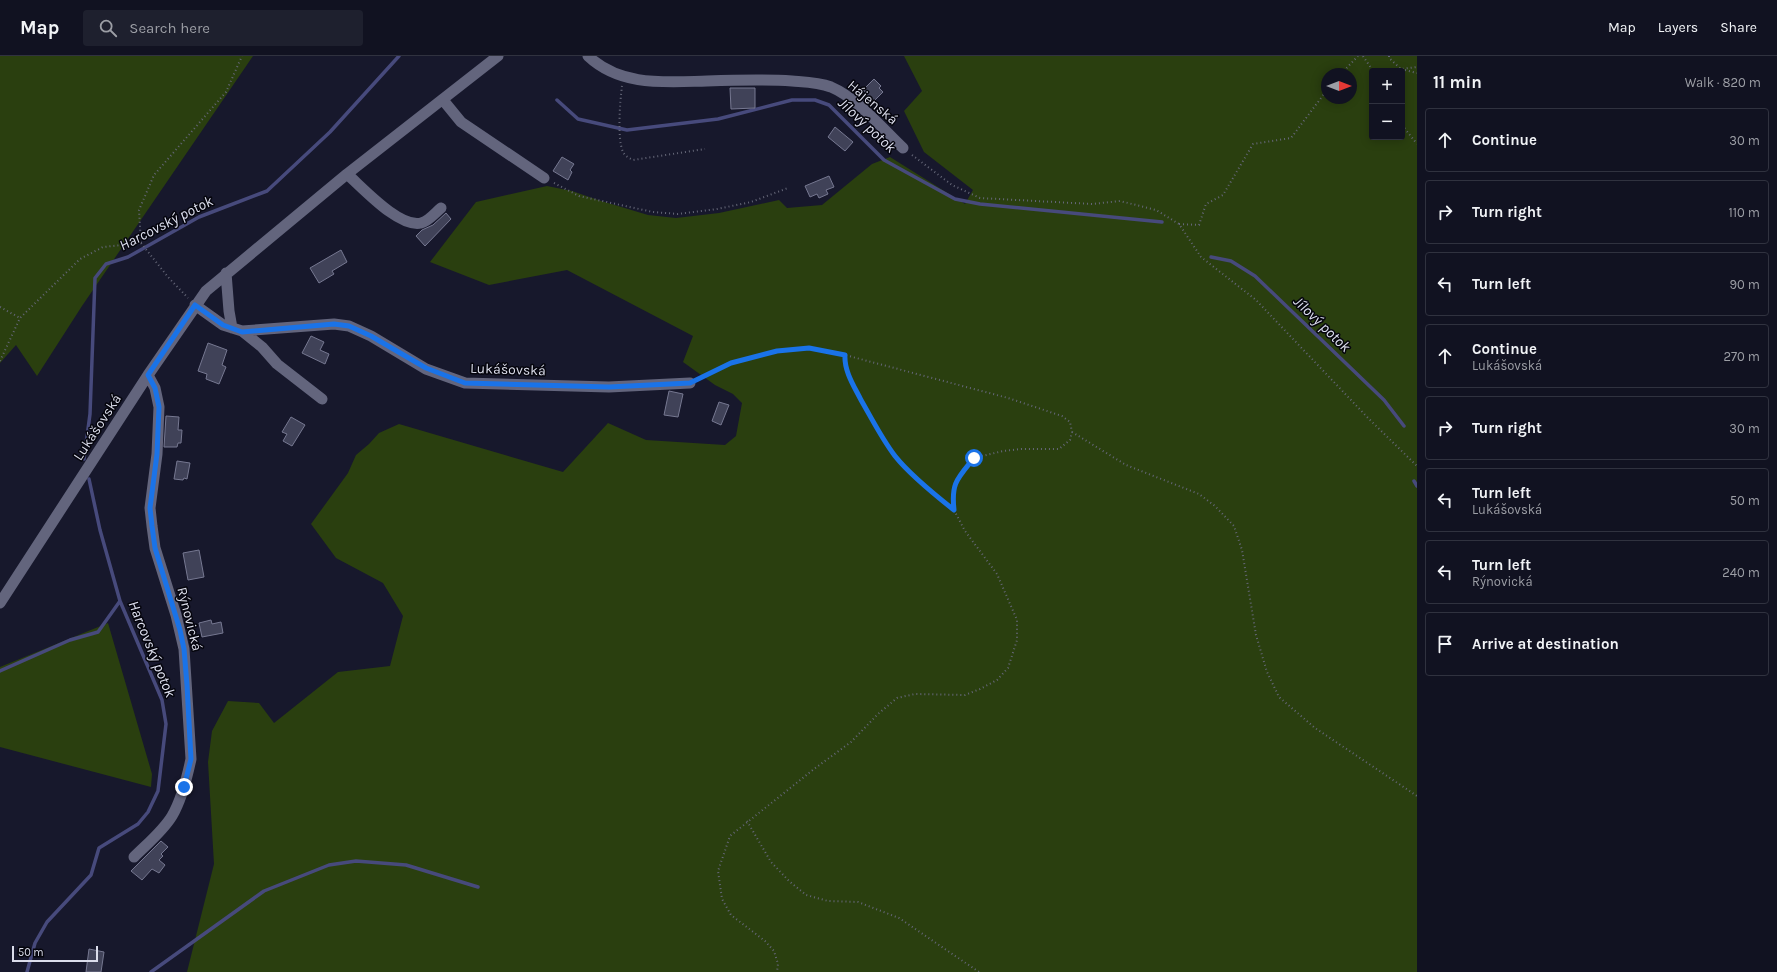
<!DOCTYPE html>
<html lang="en">
<head>
<meta charset="utf-8">
<style>
  body { margin:0; font-family:Karla,sans-serif; background:#1e202e; color:#f1f3f6 }
  .controls { position:absolute; right:12px; top:12px; display:grid; overflow:hidden; border-radius:4px; box-shadow:0 2px 10px #0003 }
  .controls button { width:36px; height:36px; display:grid; place-items:center; padding:0; border:0; border-bottom:1px solid #30323f; background:#111221; color:#f1f3f6; font:20px sans-serif }
  .compass { position:absolute; left:1321px; top:12px; width:36px; height:36px; border-radius:50%; background:#111221; box-shadow:0 2px 10px #0003; rotate:90deg }
  .scale { position:absolute; left:12px; bottom:10px; width:86px; box-sizing:border-box; padding-left:4px; border:2px solid #dbddeb; border-top:0; font-size:11px; line-height:14px; white-space:nowrap; color:#dbddeb; -webkit-text-stroke:3px #05050d; paint-order:stroke }
  .stop { position:absolute; width:12px; height:12px; margin:-9px; border:3px solid #1a73e8; border-radius:50%; background:#fff }
  .stop.end { background:#1a73e8; border-color:#fff; box-shadow:0 1px 4px #0008 }
  .list { margin:0; padding:0; list-style:none }
  h2 { display:flex; justify-content:space-between; align-items:center; height:52px; margin:0; padding:0 16px; font-size:17px }
  h2 small { font-size:13px; font-weight:400; color:#9c9ea5 }
  .list li { display:grid; grid-template-columns:26px 1fr auto; gap:12px; align-items:center; box-sizing:border-box; height:64px; margin:0 8px 8px; padding:0 8px; border:1px solid #30323f; border-radius:4px }
  .list b { display:block; font-size:15px; white-space:nowrap }
  .list p { margin:0; font-size:13px; white-space:nowrap; color:#9c9ea5 }
  .list em { font-size:13px; font-style:normal; color:#9c9ea5 }
  .icon { flex:none; width:22px; height:22px; fill:none; stroke:currentColor; stroke-width:2; stroke-linecap:round; stroke-linejoin:round }
  .map { position:relative; flex:none; width:1417px; height:916px; overflow:hidden }
  header { display:flex; align-items:center; gap:24px; box-sizing:border-box; height:56px; padding:0 20px; background:#111221; border-bottom:1px solid #30323f }
  header strong { font-size:19px }
  nav { display:flex; gap:22px; margin-inline-start:auto; font-size:14px }
  .search { width:280px; height:36px; background:#1e202e; display:flex; align-items:center; gap:10px; box-sizing:border-box; padding:0 14px; border-radius:4px; color:#9c9ea5; font-size:15px }
  main { display:flex }
  aside { flex:1; background:#111221 }
  .map>svg:first-child { display:block }
  .green { fill:#2a3f0f; fill-rule:evenodd }
  .lines { fill:none; stroke-linecap:round; stroke-linejoin:round }
  .stream { stroke:#474a7c; stroke-width:3.5 }
  .building { fill:#404258; stroke:#767891 }
  .path { stroke:#656778; stroke-width:2; stroke-dasharray:1 3; stroke-linecap:butt }
  .minor { stroke:#63657d; stroke-width:11 }
  .route { stroke:#1a73e8; stroke-width:5 }
  .labels { text-anchor:middle; stroke-width:3; stroke-linejoin:round; paint-order:stroke }
  .street-label { font-size:14px; fill:#dbddeb; stroke:#05050d }
  .water-label { font-size:15px; font-style:italic; fill:#dee0f0; stroke:#05050d }
</style>
</head>
<body>
<header>
<strong>Map</strong>
<div class="search"><svg class="icon" aria-label="search" viewBox="0 0 24 24"><circle cx="10" cy="10" r="6"/><path d="M15 15l6 6"/></svg>Search here</div>
<nav><a>Map</a><a>Layers</a><a>Share</a></nav>
</header>
<main>
<div class="map">
<svg width="1417" height="916" viewBox="0 0 1417 916">
  <rect width="100%" height="100%" fill="#17182c"/>
  <path class="green" d="M0,0h253l-171,250 -45,70 -21,-31 -16,18z
    M904,0h513v916h-1230l27,-108 -6,-102 4,-31 16,-30 31,2 15,20 64,-51 52,-6 13,-50 -20,-33 -47,-25 -25,-34 37,-51 8,-18 13,-11 10,-11 20,-9 164,48 45,-49 38,17 79,5 11,-9 6,-33 -9,-9 -18,-9 -32,-23 10,-26 -126,-66 -78,15 -59,-23 46,-60 71,-16 25,5 26,9 50,15 28,3 43,-5 60,-13 8,8 35,-3 50,-41 18,-7 75,47 8,-14 -49,-38 -20,-41 18,-20zM1372,15h30v66h-30zM1327,18h24v24h-24z
    M108,567l44,151 -1,13 -151,-40v-80z"/>
  <g class="lines">
    <path class="stream" d="M557,44l21,19 49,11 91,-11 74,-19h23l14,5 55,55 71,39 25,5 182,18
      M1211,201l20,4 24,15 129,124 20,26
      M84,403l6,-45 5,-136 11,-14 22,-7 71,-40 68,-26 63,-59 69,-76
      M1414,425l3,5
      M0,615l70,-31 28,-8 22,-31
      M27,916l8,-29 12,-21 44,-47 8,-27 39,-24 10,-12 10,-21 8,-67 -4,-24 -42,-99 -20,-71 -11,-51
      M151,916l113,-81 65,-26 27,-4 50,4 72,22"/>
  </g>
  <path class="building" d="M874,23l7,7 -2,2 4,4 -13,13 -9,-7 6,-5 -4,-3z
    M730,32h25v20l-24,1z
    M835,71l18,15 -8,9 -17,-14z
    M562,101l12,7 -4,6 2,2 -4,8 -15,-9z
    M829,120l5,11 -8,3 2,4 -9,4 -2,-4 -7,3 -5,-11z
    M446,157l5,6 -26,27 -9,-10 6,-6 11,-5z
    M341,194l6,12 -15,9 2,3 -15,9 -9,-15z
    M311,280l13,6 -4,8 9,4 -4,10 -23,-11z
    M208,287l19,7 -5,15 4,2 -7,17 -13,-5 1,-5 -9,-3z
    M669,335l14,3 -5,23 -14,-2z
    M719,346l10,3 -8,20 -9,-4z
    M166,360l13,1 -1,13h4l-1,13h-3l-1,4h-13z
    M291,361l14,8 -13,21 -9,-5 4,-7 -5,-2z
    M177,405l13,2 -3,16 -3,-1 -1,2 -9,-1z
    M199,494l5,27 -16,3 -5,-27z
    M211,564l1,4 9,-2 2,11 -21,4 -3,-14z
    M161,785l7,6 -7,7 2,2 -4,4 6,5 -6,8 -7,-4 -10,11 -11,-9z
    M89,893l15,3 -3,20h-15z"/>
  <g class="lines">
    <path class="path" d="M1363,0l10,15
      M1389,0v2l12,11 16,-2
      M1405,14l12,3
      M1394,15l6,-2
      M1341,18l17,-18
      M622,30c-2,15 -5,53 1,66 2,4 6,6 10,8l72,-11
      M1402,69l15,19
      M912,99l40,30 28,13 112,6 28,-3 36,9 23,14 22,33 55,43 113,119 48,47
      M554,127l25,13 74,16 25,2 39,-5 34,-7 37,-14
      M1179,168l20,1 7,-21 17,-9 30,-51 38,-6 36,-48
      M141,187l27,34 20,21
      M0,251l20,11
      M845,299c-1,16 9,31 16,45 11,19 21,41 36,58 17,19 36,36 56,52
      M0,305l20,-43 60,-59 23,-12 38,-4 -2,-33 15,-35 72,-83 16,-36
      M700,322l31,-15 46,-12 32,-3 36,7 163,43 54,18 8,6 2,10 -2,8 -11,9h-38l-18,2 -29,7 -18,23 -4,14 2,15 11,21 32,43 20,46v20l-9,28 -11,12 -17,9 -15,6 -50,-1 -18,4 -19,16 -27,28 -37,27 -84,67 -12,35 4,28 9,16 34,26 9,10 4,13 -1,8
      M1072,376l54,33 73,29 16,12 19,20 8,24 14,85 11,37 12,25 36,31 102,68
      M747,765l24,41 18,19 17,14 22,6 30,1 41,16 80,54"/>
    <path class="minor" d="M588,0c33,31 77,26 119,25 28,-1 57,-2 85,0 13,1 26,1 39,6 26,11 51,41 72,61
      M443,44l18,22 83,56
      M347,118c16,14 52,54 74,49 7,-1 15,-11 20,-15
      M226,217l3,38 3,17
      M195,249l28,20 19,6 20,16 15,17 45,35
      M242,275l92,-7 15,2 22,10 55,33 39,14 144,4 81,-4
      M0,547l148,-228 58,-84 141,-117 151,-118
      M134,801c13,-13 29,-26 38,-41 10,-17 15,-38 19,-57l-7,-110 -8,-34 -21,-67 -3,-22 -2,-18 7,-54 2,-47 -4,-19 -7,-13"/>
  </g>
  <g class="lines">
    <path class="route" d="M184,731l7,-28 -4,-74 -3,-36 -4,-19 -25,-82 -3,-22 -2,-18 7,-54 2,-47 -4,-19 -7,-13 47,-70 28,20 19,7 92,-8 15,2 22,10 55,32 39,15 144,4 81,-4 41,-20 46,-12 32,-3 36,7c-1,16 9,31 16,45 11,19 21,39 34,56 15,19 40,39 59,54 -3,-27 3,-31 20,-52"/>
  </g>
  <g class="labels">
    <g class="street-label">
      <text transform="translate(873 46) rotate(40)" y="5">Hájenská</text>
      <text transform="translate(508 313) rotate(2)" y="5">Lukášovská</text>
      <text transform="translate(97 371) rotate(-57)" y="5">Lukášovská</text>
      <text transform="translate(190 563) rotate(76)" y="5">Rýnovická</text>
    </g>
    <g class="water-label">
      <text transform="translate(867 69) rotate(43)" y="5">Jílový potok</text>
      <text transform="translate(166 167) rotate(-27)" y="5">Harcovský potok</text>
      <text transform="translate(1322 268) rotate(44)" y="5">Jílový potok</text>
      <text transform="translate(152 593) rotate(68)" y="5">Harcovský potok</text>
    </g>
  </g>
</svg>
<div class="controls">
<button>+</button>
<button>−</button>
</div>
<svg class="compass" viewBox="-18 -18 36 36"><path d="M0-13l5 13h-10z" fill="#e53935"/><path d="M0 13l5-13h-10z" fill="#9c9ea5"/></svg>
<div class="scale">50 m</div>
<div class="stop" style="left:974px;top:402px"></div>
<div class="stop end" style="left:184px;top:731px"></div>
</div>
<aside>
<h2>11 min<small>Walk · 820 m</small></h2>
<ul class="list">
<li><svg class="icon" aria-label="ahead" viewBox="0 0 24 24"><path d="M12 20V5M6 11l6-6 6 6"/></svg><div><b>Continue</b></div><em>30 m</em></li>
<li><svg class="icon" aria-label="right" viewBox="0 0 24 24"><path d="M7 20v-9h11M14 6l5 5-5 5"/></svg><div><b>Turn right</b></div><em>110 m</em></li>
<li><svg class="icon" aria-label="left" viewBox="0 0 24 24"><path d="M17 20v-9H6M10 6l-5 5 5 5"/></svg><div><b>Turn left</b></div><em>90 m</em></li>
<li><svg class="icon" aria-label="ahead" viewBox="0 0 24 24"><path d="M12 20V5M6 11l6-6 6 6"/></svg><div><b>Continue</b><p>Lukášovská</p></div><em>270 m</em></li>
<li><svg class="icon" aria-label="right" viewBox="0 0 24 24"><path d="M7 20v-9h11M14 6l5 5-5 5"/></svg><div><b>Turn right</b></div><em>30 m</em></li>
<li><svg class="icon" aria-label="left" viewBox="0 0 24 24"><path d="M17 20v-9H6M10 6l-5 5 5 5"/></svg><div><b>Turn left</b><p>Lukášovská</p></div><em>50 m</em></li>
<li><svg class="icon" aria-label="left" viewBox="0 0 24 24"><path d="M17 20v-9H6M10 6l-5 5 5 5"/></svg><div><b>Turn left</b><p>Rýnovická</p></div><em>240 m</em></li>
<li><svg class="icon" aria-label="arrive" viewBox="0 0 24 24"><path d="M6 21V4h12l-3 4 3 4H6"/></svg><div><b>Arrive at destination</b></div></li>
</ul>
</aside>
</main>
</body>
</html>
